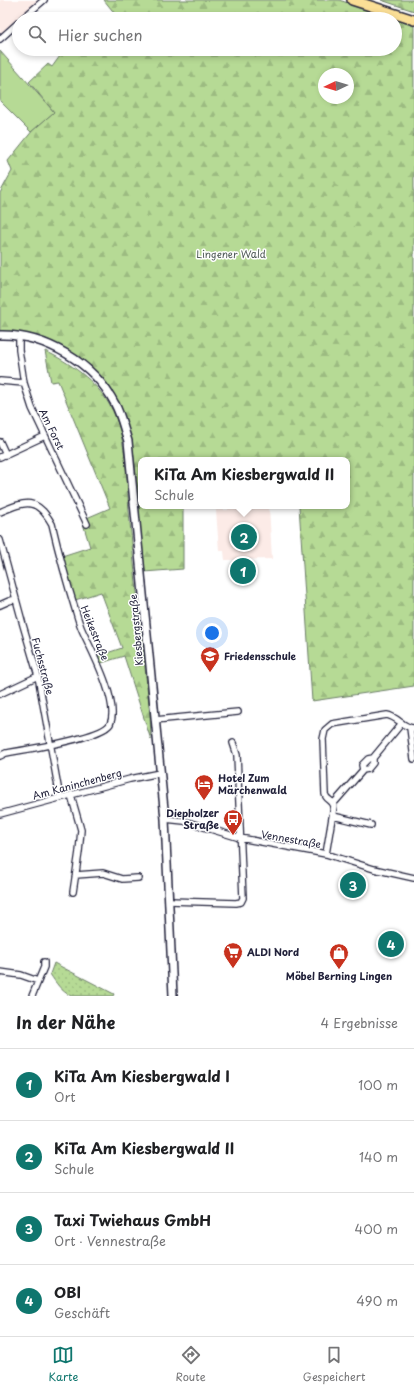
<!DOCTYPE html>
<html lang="de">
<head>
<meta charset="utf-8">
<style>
  body { margin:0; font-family:"Playpen Sans",sans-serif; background:#f2f2f2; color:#202124 }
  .compass { position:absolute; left:318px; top:68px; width:36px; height:36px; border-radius:50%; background:#fff; box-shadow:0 2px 6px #0003; rotate:266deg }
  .you { position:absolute; left:212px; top:633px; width:14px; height:14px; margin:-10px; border:3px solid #fff; border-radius:50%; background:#1a73e8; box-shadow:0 0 0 6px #1a73e833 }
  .badge { display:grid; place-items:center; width:26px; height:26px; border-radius:50%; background:#0f766e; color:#fff; font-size:13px; font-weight:700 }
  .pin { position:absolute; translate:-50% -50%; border:2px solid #fff; box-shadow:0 1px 4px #0006 }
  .popup { position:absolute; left:138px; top:457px; width:212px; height:52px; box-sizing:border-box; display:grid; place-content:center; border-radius:8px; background:#fff; filter:drop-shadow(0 1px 3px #0005); font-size:13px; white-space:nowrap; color:#757577 }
  .popup b { font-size:15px; color:#202124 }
  .popup::after { content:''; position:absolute; left:50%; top:100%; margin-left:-8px; border:8px solid transparent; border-top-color:#fff }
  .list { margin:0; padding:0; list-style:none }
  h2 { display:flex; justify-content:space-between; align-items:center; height:52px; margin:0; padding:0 16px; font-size:17px }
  h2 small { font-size:13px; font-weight:400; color:#757577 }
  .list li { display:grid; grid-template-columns:26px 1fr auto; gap:12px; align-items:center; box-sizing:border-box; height:72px; padding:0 16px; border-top:1px solid #e0e0e0 }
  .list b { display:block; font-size:15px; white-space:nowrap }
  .list p { margin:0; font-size:13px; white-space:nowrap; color:#757577 }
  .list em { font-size:13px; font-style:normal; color:#757577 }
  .icon { flex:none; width:22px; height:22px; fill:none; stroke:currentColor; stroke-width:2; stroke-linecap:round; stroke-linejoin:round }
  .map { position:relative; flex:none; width:414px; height:996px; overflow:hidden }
  .search { position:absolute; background:#fff; box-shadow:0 2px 6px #0003; left:12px; right:12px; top:12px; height:44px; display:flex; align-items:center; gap:10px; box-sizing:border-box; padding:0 14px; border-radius:22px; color:#757577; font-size:15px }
  .sheet { height:340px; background:#fff }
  nav { display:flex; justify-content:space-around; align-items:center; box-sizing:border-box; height:56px; border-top:1px solid #e0e0e0; background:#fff; font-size:11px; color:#757577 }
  nav a { display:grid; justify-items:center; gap:2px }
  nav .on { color:#0f766e }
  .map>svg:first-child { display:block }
  .built { fill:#fcebe7 }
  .forest { fill:url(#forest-firs); stroke:#6c7e68; fill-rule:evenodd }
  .park { fill:url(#park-dots); stroke:#6c7e68 }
  .pitch { fill:#b6da95; stroke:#6c7e68 }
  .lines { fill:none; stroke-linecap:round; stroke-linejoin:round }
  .minor-casing { stroke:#22223b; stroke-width:8 }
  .tertiary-casing { stroke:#22223b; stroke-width:10 }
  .primary-casing { stroke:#22223b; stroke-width:12 }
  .minor { stroke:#fff; stroke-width:5.5 }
  .tertiary { stroke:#fff; stroke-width:7 }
  .primary { stroke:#fbdf96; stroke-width:9 }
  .labels { text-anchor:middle; stroke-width:3; stroke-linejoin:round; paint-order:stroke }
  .park-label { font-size:10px; fill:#4e5956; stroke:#fff }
  .street-label { font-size:10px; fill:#22223b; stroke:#fff }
  .poi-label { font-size:10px; font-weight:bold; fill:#22223b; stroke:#fff; text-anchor:start }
</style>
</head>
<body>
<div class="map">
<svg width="414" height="996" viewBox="0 0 414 996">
  <defs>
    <pattern id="forest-firs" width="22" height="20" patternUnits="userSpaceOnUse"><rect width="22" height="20" fill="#b6da95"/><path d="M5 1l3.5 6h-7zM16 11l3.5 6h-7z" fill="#9cbb81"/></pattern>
    <pattern id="park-dots" width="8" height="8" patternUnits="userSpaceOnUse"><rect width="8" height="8" fill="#b6da95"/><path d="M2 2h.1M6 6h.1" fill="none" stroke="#9cbb81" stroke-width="1.8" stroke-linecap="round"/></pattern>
  </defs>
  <rect width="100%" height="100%" fill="#fff"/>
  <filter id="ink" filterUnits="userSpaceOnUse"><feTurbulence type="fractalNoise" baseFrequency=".025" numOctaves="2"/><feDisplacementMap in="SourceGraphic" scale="8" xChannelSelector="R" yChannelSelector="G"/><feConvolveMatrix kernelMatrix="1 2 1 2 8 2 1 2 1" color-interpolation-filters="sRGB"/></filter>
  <g filter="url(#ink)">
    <path class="built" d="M0,0h40l-40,37z
      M228,506h41l3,53 -47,1 -1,-9h-5l-3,-41h12z"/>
    <path class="forest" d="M104,0h235l75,25v661l-102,15 -13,-195h48v-46h-206v46h42v63l-39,3 -9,-107 -4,-25 -6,-21 -33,-46 -61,-36 -31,-6v-138l12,-22 -4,-10 25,-31 21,-18 -25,-30 19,-18 4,3 13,-18h330v-30h-283l4,-4zM324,74h24v24h-24z
      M381,0h33v11z
      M45,351c24,11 51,30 64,53 20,33 17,82 21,119 6,63 13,127 20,190l1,27 -27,-84 -23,7 -3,-7 24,-8 -21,-56 -26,8 -13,-44 28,-9 -8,-27 28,-12 -52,-127 -7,1z"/>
    <path class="park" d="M54,963l60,31 -1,2h-42c-10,-5 -15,-13 -21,-22z"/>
    <path class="pitch" d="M0,51l54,61 -23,20 -31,-31z"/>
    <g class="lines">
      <g class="minor-casing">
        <path id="minor" d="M22,19l22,-19
          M0,39l19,-17
          M19,337v13l5,33 8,25 55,116
          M0,381l24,2
          M0,442l6,13
          M0,457l45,-21
          M0,512c26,-11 37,-15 52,12 7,30 15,59 24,88 2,7 4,14 7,20 9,19 37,72 27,92 -8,14 -86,26 -104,29l-6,3
          M0,540l23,85 15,51 22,122
          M0,605l9,-4 7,-2
          M0,694l38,-18
          M155,720l83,-8
          M410,728l4,31
          M363,770l-1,-5 6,-6 5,-1 29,-35
          M71,795l10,35 -2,22 -6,40
          M334,803l29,-33 5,-1 5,-6v-5
          M0,814l130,-35 30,-6
          M333,816l38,9
          M165,819l19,2 56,17 86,16 48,15 40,9
          M326,854l8,-48c-1,-6 -8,-6 -9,-12l-2,-55 2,-9 7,-6 55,-9c11,2 16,13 27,13
          M76,875l27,-2 19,6 16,-1
          M169,901l67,2 5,-1 2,-4 -6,-143 -4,-12
          M0,972l21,3 17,6
          M32,996l12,-29v-5"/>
      </g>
      <g class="tertiary-casing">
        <path id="tertiary" d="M0,335c45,-1 94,28 115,69 6,11 9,25 13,37l37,378 8,177"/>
      </g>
      <g class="primary-casing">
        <path id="primary" d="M352,0l62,20"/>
      </g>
      <use href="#minor" class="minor"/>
      <use href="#tertiary" class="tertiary"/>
      <use href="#primary" class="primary"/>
    </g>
  </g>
  <defs>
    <g id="school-pin" transform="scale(1)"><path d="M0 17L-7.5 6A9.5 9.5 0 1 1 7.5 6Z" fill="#c8321e" stroke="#fff"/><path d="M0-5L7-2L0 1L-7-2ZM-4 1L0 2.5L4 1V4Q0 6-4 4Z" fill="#fff"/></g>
    <g id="hotel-pin" transform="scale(1)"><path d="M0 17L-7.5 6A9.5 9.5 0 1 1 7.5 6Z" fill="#c8321e" stroke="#fff"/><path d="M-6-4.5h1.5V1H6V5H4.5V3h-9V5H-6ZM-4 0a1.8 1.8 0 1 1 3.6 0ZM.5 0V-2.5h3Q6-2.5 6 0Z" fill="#fff"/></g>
    <g id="bus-pin" transform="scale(1)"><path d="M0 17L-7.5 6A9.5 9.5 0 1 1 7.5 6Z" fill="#c8321e" stroke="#fff"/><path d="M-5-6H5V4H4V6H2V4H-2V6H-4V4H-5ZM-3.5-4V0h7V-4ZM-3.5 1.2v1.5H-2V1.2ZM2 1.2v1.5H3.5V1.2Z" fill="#fff"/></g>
    <g id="supermarket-pin" transform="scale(1)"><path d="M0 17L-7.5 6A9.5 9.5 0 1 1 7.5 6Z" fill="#c8321e" stroke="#fff"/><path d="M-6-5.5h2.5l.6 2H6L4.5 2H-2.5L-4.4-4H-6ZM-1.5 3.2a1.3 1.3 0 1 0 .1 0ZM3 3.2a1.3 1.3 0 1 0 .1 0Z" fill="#fff"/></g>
    <g id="shop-pin" transform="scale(1)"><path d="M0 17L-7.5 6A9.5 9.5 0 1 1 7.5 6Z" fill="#c8321e" stroke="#fff"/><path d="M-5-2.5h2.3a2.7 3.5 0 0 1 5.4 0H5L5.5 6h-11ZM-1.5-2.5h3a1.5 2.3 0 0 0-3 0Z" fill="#fff"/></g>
  </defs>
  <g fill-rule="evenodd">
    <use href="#school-pin" x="210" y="656"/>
    <use href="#hotel-pin" x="204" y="784"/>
    <use href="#bus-pin" x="233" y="819"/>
    <use href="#supermarket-pin" x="233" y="952"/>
    <use href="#shop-pin" x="339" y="953"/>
  </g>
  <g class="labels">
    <g class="park-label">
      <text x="231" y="258">Lingener Wald</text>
    </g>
    <g class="street-label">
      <text transform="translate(52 429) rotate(64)" y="4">Am Forst</text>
      <text transform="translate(136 630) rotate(-95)" y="4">Kiesbergstraße</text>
      <text transform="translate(95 633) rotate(68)" y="4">Heikestraße</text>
      <text transform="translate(43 666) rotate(75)" y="4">Fuchsstraße</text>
      <text transform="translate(77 784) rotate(-15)" y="4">Am Kaninchenberg</text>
      <text transform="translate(291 839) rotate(10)" y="4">Vennestraße</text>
    </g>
    <g class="poi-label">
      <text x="224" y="660">Friedensschule</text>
      <text x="218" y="782">Hotel Zum<tspan x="218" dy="12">Märchenwald</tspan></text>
      <text x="219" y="817" text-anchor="end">Diepholzer<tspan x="219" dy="12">Straße</tspan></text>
      <text x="247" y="956">ALDI Nord</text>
      <text x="339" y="980" text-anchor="middle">Möbel Berning Lingen</text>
    </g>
  </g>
</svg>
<svg class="compass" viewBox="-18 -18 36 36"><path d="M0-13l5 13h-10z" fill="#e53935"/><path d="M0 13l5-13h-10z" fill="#757577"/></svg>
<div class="you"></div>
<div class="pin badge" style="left:243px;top:571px">1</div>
<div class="pin badge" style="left:244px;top:537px">2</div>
<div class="popup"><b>KiTa Am Kiesbergwald II</b>Schule</div>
<div class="pin badge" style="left:353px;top:885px">3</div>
<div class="pin badge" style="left:391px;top:944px">4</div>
<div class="search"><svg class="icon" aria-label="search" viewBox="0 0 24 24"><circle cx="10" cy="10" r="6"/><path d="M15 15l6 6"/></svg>Hier suchen</div>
</div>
<section class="sheet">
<h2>In der Nähe<small>4 Ergebnisse</small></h2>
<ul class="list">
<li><span class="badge">1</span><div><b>KiTa Am Kiesbergwald I</b><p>Ort</p></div><em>100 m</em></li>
<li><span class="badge">2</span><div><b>KiTa Am Kiesbergwald II</b><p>Schule</p></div><em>140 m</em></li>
<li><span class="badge">3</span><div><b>Taxi Twiehaus GmbH</b><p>Ort · Vennestraße</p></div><em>400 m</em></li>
<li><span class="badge">4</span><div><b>OBI</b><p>Geschäft</p></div><em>490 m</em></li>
</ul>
</section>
<nav>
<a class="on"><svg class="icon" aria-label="map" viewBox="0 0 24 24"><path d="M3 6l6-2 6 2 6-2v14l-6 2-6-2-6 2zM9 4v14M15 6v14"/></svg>Karte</a>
<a><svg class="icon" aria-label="directions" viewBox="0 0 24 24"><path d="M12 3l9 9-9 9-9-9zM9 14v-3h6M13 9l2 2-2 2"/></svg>Route</a>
<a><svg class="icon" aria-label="saved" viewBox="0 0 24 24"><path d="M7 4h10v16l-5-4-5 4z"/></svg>Gespeichert</a>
</nav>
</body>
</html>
